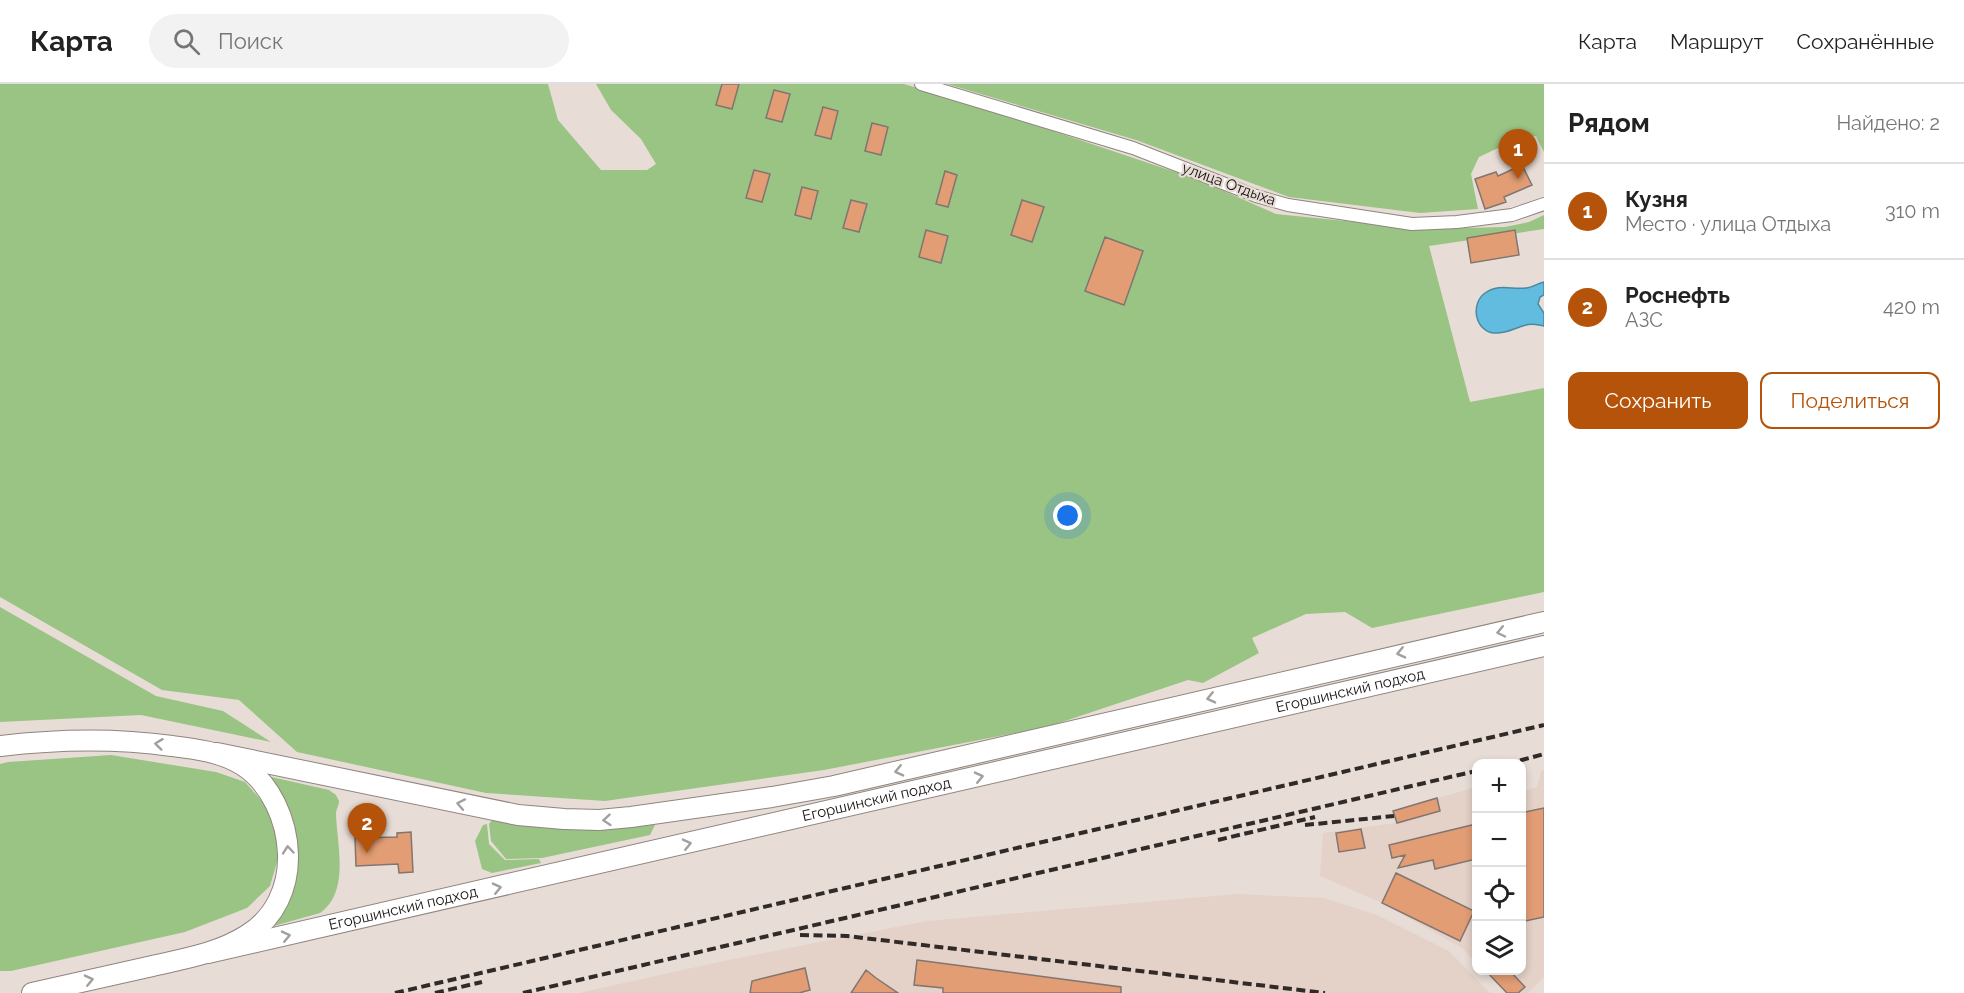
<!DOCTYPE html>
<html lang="ru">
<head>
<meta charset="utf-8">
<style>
  body { margin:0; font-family:Raleway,sans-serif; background:#f2f2f2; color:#222 }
  .controls { position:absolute; right:18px; bottom:18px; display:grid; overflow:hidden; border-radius:12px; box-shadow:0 3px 9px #0003 }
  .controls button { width:54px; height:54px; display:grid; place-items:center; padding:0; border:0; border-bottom:2px solid #e0e0e0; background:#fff; color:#222; font:30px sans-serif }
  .you { position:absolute; left:1068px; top:432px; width:21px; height:21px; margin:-15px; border:4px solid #fff; border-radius:50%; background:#1a73e8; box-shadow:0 0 0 9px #1a73e833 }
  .badge { display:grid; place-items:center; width:39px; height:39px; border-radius:50%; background:#b45309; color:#fff; font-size:20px; font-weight:700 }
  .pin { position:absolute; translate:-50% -50px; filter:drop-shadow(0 2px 3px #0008) }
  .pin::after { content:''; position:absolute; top:32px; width:21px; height:18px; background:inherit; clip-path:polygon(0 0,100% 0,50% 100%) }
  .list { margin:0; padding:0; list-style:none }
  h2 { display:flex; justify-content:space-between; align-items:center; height:78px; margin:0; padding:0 24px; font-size:26px }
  h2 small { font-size:20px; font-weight:400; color:#767676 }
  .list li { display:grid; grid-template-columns:39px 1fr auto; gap:18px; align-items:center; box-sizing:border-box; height:96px; padding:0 24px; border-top:2px solid #e0e0e0 }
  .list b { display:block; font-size:22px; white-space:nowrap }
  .list p { margin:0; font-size:20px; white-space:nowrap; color:#767676 }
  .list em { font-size:20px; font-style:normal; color:#767676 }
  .actions { display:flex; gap:12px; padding:18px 24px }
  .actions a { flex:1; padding:14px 0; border:2px solid #b45309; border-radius:12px; text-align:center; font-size:21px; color:#b45309 }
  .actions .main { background:#b45309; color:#fff }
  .icon { flex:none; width:33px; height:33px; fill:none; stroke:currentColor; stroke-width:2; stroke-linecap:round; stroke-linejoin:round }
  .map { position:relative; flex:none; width:1544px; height:909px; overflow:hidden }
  header { display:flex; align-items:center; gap:36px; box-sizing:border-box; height:84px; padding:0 30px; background:#fff; border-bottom:2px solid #e0e0e0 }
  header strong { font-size:28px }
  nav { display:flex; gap:33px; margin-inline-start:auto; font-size:21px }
  .search { width:420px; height:54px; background:#f2f2f2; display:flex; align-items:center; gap:15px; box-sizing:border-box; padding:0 21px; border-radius:33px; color:#767676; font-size:22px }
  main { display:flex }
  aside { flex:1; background:#fff }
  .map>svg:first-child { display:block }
  .built { fill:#e4d1c7 }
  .green { fill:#9ac484 }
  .water { fill:#62bcdf; stroke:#4b89a1; stroke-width:1.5 }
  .building { fill:#e29d74; stroke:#807570; stroke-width:1.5 }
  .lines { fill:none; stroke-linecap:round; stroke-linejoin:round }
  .street-casing { stroke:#8f857f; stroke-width:14 }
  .primary-casing { stroke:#8f857f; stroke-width:22 }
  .street { stroke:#fff; stroke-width:12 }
  .primary { stroke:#fff; stroke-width:20 }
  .rail { stroke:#302b29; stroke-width:4; stroke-dasharray:9 4.5; stroke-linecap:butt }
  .oneway { stroke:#a2a09f }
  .labels { text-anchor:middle; stroke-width:4.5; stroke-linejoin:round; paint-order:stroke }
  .street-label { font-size:15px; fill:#161210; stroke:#e8ddd6 }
</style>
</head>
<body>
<header>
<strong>Карта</strong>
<div class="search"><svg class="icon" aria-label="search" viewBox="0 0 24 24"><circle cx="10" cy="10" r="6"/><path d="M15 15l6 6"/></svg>Поиск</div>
<nav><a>Карта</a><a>Маршрут</a><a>Сохранённые</a></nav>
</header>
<main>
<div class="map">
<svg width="1544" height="909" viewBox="0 0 1544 909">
  <rect width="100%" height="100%" fill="#e8ddd6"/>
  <path class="built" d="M1544,686v207l-16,16h-21l-22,-22 37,-1v-178l15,-5 4,-16z
    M1476,703v175l-14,-14 -80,-45 -62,-27 3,-43 73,-10 -3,-12z
    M1237,810l87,4 53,17 72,36 41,42h-911l149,-33 199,-39z"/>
  <path class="green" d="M0,0h548l10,36 43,50h46l9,-6 -15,-25 -30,-29 -15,-26h308l75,22 220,74 77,34 149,15 80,-2 24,-5 15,-7v14l-115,17 41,156 74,-14v204l-172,36 -27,-16 -39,2 -54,24 7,15 -56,30 -15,-3 -141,47 -223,43 -219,31 -119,-8 -189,-41 -58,-52 -77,-10 -162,-93z
    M947,0h597v68l-8,-16 -25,6 -32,15 -8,17 7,35 -58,4 -131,-16 -153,-57z
    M0,523l156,89 67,15 48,31 -130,-27 -141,7z
    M111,671l105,17 29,10 23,26 12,44 -10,34 -23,22 -62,24 -174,39h-11v-207l8,-2z
    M267,692l62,14 7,5 3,6c0,5 -3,8 -3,13 1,31 14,78 -16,99l-50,14 21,-36z
    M492,736c45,10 106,3 153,1l10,4 -5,10 -108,23 -36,1 -15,-18 -2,-17z
    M487,740l2,20 16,16 34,-1 2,4 -49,10 -10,-4 -7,-28 8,-16z"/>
  <path class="water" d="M1544,198v13l-4,2 -2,7 6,9v13c-6,-1 -12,-3 -18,-1 -12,3 -19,9 -32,8 -19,-2 -24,-29 -9,-40 14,-10 27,-3 41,-5 6,0 12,-5 18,-6z"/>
  <path class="building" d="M722,0h17l-7,25 -16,-4z
    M774,6l16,4 -8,28 -16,-4z
    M823,23l15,4 -7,28 -16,-4z
    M872,39l16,4 -7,28 -16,-4z
    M1522,81l10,20 -28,12 2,5 -21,7 -10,-30 21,-7 2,4z
    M754,86l16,4 -8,28 -16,-4z
    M945,87l12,4 -9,32 -12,-3z
    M802,103l16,4 -7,28 -16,-4z
    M851,116l16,4 -8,28 -16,-4z
    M1022,116l22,7 -12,35 -21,-7z
    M926,146l22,6 -7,27 -22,-6z
    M1515,146l4,25 -48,8 -4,-25z
    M1105,153l38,14 -19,54 -39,-14z
    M1437,714l3,13 -43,12 -4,-12z
    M1544,724v109l-23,5v-109z
    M1476,740v35l-41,10 -2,-9 -35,8 7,-13 -13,3 -3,-13z
    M1361,745l4,19 -26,4 -3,-19z
    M411,748l2,40 -14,1 -1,-9 -42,2 -1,-28 42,-1v-4z
    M1396,789l78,38 -14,30 -78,-38z
    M917,876l204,27v6h-178v-5l-29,-3z
    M805,884l5,22 -11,3h-49l2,-12z
    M866,886l10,8 22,15h-47z
    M1485,886h24l16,17 -7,6h-11z"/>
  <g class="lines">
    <g class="street-casing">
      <path id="street" d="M921,0l212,64 123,48 32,9 124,19 45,-2 55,-7 32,-11"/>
    </g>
    <g class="primary-casing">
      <g id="primary">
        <path d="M0,662c58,-7 115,-8 172,0 24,3 49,6 70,19 29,18 45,56 46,89 1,33 -13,64 -41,81 -30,19 -65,24 -99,32 -39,9 -77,17 -116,26"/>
        <path d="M217,669l301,62 46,4 35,1 32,-3 141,-20 62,-11 710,-164"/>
        <path id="s1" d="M208,869l1336,-307"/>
      </g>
    </g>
    <use href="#street" class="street"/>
    <use href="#primary" class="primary"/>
    <path class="rail" d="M1507,680l37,-10
      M1305,741l89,-9
      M1218,756l97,-23
      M800,851l47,1 478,57
      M395,909l1149,-268
      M435,909l47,-11
      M523,909l953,-222"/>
  </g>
  <defs><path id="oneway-chevron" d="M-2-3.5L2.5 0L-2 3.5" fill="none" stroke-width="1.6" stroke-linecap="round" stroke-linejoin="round" transform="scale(1.5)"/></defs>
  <g class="oneway">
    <use href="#oneway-chevron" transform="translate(1501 548) rotate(168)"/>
    <use href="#oneway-chevron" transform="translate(1401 569) rotate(167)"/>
    <use href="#oneway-chevron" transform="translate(1211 614) rotate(167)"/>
    <use href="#oneway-chevron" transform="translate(159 660) rotate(-173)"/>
    <use href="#oneway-chevron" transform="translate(899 687) rotate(167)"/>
    <use href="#oneway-chevron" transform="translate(979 693) rotate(-13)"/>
    <use href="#oneway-chevron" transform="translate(461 720) rotate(-169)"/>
    <use href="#oneway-chevron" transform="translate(607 736) rotate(175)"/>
    <use href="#oneway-chevron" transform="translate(687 760) rotate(-13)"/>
    <use href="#oneway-chevron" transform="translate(288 766) rotate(-95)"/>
    <use href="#oneway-chevron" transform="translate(497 804) rotate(-13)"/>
    <use href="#oneway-chevron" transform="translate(286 852) rotate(-13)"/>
    <use href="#oneway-chevron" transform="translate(89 896) rotate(-13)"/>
  </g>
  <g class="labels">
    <g class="street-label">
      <text transform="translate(1229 100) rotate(20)" y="5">улица Отдыха</text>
      <text dy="5" stroke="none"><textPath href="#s1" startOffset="1172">Егоршинский подход</textPath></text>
      <text dy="5" stroke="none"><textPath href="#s1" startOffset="686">Егоршинский подход</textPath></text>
      <text dy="5" stroke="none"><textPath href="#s1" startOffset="200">Егоршинский подход</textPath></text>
    </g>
  </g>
</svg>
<div class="controls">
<button>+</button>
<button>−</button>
<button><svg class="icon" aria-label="locate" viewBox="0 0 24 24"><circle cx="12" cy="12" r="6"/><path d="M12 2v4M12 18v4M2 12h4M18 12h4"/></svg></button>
<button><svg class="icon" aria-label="layers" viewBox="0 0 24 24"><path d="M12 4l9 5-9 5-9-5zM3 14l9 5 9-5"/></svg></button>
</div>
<div class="you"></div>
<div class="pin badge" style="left:1518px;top:95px">1</div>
<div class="pin badge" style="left:367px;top:769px">2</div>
</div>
<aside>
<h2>Рядом<small>Найдено: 2</small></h2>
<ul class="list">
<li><span class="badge">1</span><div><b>Кузня</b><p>Место · улица Отдыха</p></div><em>310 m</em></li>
<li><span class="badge">2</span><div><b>Роснефть</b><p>АЗС</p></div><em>420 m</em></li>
</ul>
<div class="actions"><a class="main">Сохранить</a><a>Поделиться</a></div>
</aside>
</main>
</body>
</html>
